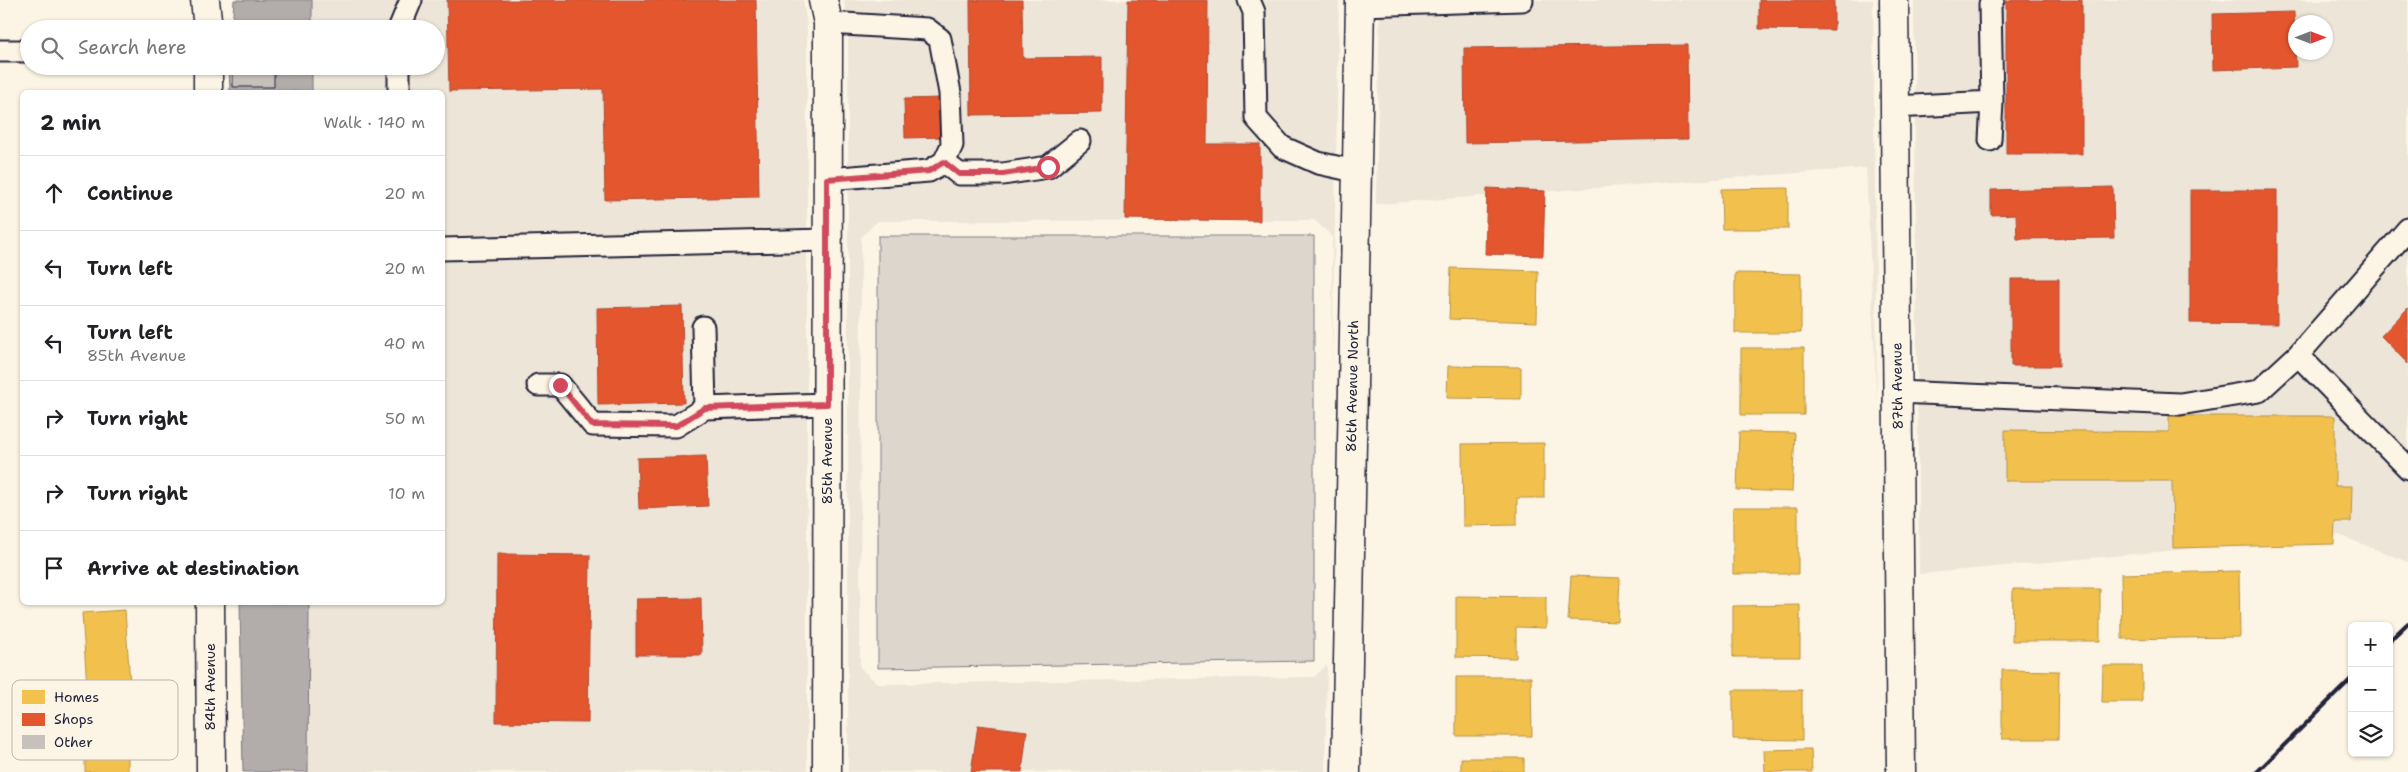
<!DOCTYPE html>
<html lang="en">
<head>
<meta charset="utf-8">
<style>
  body { margin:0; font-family:"Shantell Sans",sans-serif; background:#f2f2f2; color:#202124 }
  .controls { position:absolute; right:15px; bottom:15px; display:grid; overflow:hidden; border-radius:8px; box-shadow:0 1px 4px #0004 }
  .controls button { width:45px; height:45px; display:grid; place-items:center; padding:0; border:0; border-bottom:1px solid #e0e0e0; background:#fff; color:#202124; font:25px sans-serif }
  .compass { position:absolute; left:2288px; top:15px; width:45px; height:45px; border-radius:50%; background:#fff; box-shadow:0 1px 4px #0004; rotate:90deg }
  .stop { position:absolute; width:15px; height:15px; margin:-11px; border:4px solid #d1495b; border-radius:50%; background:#fff }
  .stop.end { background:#d1495b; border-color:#fff; box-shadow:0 1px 5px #0008 }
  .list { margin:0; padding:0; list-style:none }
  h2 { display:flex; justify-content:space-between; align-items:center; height:65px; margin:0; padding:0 20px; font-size:21px }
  h2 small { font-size:16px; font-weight:400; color:#757577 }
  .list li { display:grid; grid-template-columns:32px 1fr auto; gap:15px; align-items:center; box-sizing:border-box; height:75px; padding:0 20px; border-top:1px solid #e0e0e0 }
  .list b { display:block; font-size:19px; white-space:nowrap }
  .list p { margin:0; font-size:16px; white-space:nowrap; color:#757577 }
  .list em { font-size:16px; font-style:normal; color:#757577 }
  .icon { flex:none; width:28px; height:28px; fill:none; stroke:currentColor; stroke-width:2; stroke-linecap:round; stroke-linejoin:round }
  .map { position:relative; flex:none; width:2408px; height:772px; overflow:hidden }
  .search { position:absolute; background:#fff; box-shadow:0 1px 4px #0004; left:20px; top:20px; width:425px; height:55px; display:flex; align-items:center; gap:12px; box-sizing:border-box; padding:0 18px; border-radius:28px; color:#757577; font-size:19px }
  .panel { position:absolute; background:#fff; box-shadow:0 1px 4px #0004; left:20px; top:90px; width:425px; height:515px; border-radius:8px }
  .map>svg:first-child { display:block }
  .built { fill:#ece5d8; fill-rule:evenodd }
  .green { fill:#dcd6cc; stroke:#7f7c84 }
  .water { fill:#b2adab; stroke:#78757e }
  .homes { fill:#f2c14e; stroke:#b49148 }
  .shops { fill:#e4572e; stroke:#aa4732 }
  .building { fill:#c6c1bb; stroke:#22223b }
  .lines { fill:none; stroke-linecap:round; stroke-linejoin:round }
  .service-casing { stroke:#22223b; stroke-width:25 }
  .minor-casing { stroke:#22223b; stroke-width:31 }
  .service { stroke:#fcf5e5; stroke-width:21 }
  .minor { stroke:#fcf5e5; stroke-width:28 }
  .rail { stroke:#22223b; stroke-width:4 }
  .route { stroke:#d1495b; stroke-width:6 }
  .labels { text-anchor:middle; stroke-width:5; stroke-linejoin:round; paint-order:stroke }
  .street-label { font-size:14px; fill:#22223b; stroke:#fcf5e5 }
  .key { fill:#fcf5e5; stroke:#bbb6b2; stroke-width:1 }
  .key-label { font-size:14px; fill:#22223b }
</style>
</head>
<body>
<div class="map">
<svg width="2408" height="772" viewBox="0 0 2408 772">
  <rect width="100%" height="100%" fill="#fcf5e5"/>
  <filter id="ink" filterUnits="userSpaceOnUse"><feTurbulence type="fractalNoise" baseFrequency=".02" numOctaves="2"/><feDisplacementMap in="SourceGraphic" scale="10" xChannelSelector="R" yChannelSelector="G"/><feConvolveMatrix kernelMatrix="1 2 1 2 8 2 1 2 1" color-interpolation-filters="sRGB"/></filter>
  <g filter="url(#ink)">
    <path class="built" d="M312,0h491l4,25v747h-499l1,-169 133,-1v-510h-130v-26h124v-37h-124z
      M844,0h495l-7,372v-136l-18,-16 -436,1 -17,16 -1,431 18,16 436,-7 13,-12 -2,107h-477v-749z
      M1380,0h493l4,406 -11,-238 -490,36z
      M1914,0h494v562l-69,-27 -420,39zM2296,22h30v30h-30z"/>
    <path class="green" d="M878,236h436v425l-436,7z"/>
    <path class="water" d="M234,0h78v29h-80z
      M229,66h83v26h-82z
      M240,603h69l-1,169h-65z"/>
    <path class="homes" d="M1788,188v41h-66l-1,-40z
      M1451,268l87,3 -1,51 -88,-3z
      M1735,273l66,1v59h-66z
      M1741,348h63v67h-63z
      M1448,366l73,1v32l-74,-1z
      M2169,416h166v70h17l-1,36h-16l-1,22 -161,4 -1,-67h-167v-51l164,2z
      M1739,432l56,1 -3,59 -55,-2z
      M1544,443v55h-27v27l-54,1 -1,-82z
      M1733,507h65v67h-65z
      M2239,571l1,66 -118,2 -1,-65z
      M1571,576l49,2 -2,44 -50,-2z
      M2013,589h87v52h-88z
      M1456,596l90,1v31l-30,-1v31l-60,-1z
      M1800,605v52h-67v-51z
      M125,610l6,89 -43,2 -6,-88z
      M2103,666h39v36h-40z
      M2002,670l57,1 -1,68h-56z
      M1456,677h75l1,59h-76z
      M1733,690h69v50l-69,-1z
      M85,745l43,1v26h-43z
      M1811,749l1,23h-47l-1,-22z
      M1461,758h63v14h-63z"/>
    <path class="shops" d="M447,0h309l3,197 -154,3 -2,-111 -154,2z
      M970,0h52l1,58 79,-1v56l-131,2z
      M1128,0h80l-1,144h53v77l-135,-2z
      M1759,0h75v30l-75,-1z
      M2006,0h76v154h-76z
      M2294,12l2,55 -83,3 -1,-56z
      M1687,45l1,94 -223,4 -1,-95z
      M943,98l1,39 -39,1 -1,-39z
      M2113,187l1,51 -97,1 -1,-25 -25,1v-25z
      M1487,188l58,3 -2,65 -58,-2z
      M2190,190h87v134l-87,-1z
      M2011,279h48v87h-48z
      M682,306l2,97 -86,2 -1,-97z
      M2408,308v56l-27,-28z
      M706,456l2,50 -69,3 -2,-51z
      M497,554l93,1 -2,168 -92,-1z
      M701,598l1,57h-66v-56z
      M978,725l49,6 -5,41h-51z"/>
    <path class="building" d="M274,21v8h-42v-7z
      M233,66h41v21h-41z"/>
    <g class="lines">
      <g class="service-casing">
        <path id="service" d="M1249,0l5,12 2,106 26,29 36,16 37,8
          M1360,5l162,-5
          M399,29l12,-29
          M0,51h29
          M399,66v26
          M1895,107l97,-5
          M1990,140l2,-38 -2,-98 3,-4
          M944,162l15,12h44l45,-7 32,-26
          M827,179l102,-8 15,-9 8,-17 -2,-52 -10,-54 -13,-10 -99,-6
          M2408,229l-110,126 110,113
          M442,249l384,-9
          M703,327l2,81 122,-4
          M538,385h22l33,40 83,1 29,-18
          M1897,392l283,12 79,-13 39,-36"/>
      </g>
      <g class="minor-casing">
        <path id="minor" d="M205,0l3,29
          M823,0l5,23 -1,749
          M1894,0l7,772
          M208,66v26
          M210,602l1,170
          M1346,772l14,-772"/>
      </g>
      <use href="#service" class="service"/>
      <use href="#minor" class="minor"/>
      <path class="rail" d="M2389,641l19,-18
        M2257,772l95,-94"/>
    </g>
  </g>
  <g class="lines" filter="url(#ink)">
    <path class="route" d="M560,385l32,40 84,1 29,-18 122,-4v-225l102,-8 15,-9 15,12h44l45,-7"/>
  </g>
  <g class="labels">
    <g class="street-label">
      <text transform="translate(1352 386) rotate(-89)" y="5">86th Avenue North</text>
      <text transform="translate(1897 386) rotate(-91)" y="5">87th Avenue</text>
      <text transform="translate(827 461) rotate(-90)" y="5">85th Avenue</text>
      <text transform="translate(210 687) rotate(-90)" y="5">84th Avenue</text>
    </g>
  </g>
  <rect x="12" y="680" width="166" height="80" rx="8" class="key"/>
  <rect x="22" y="690" width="23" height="14" fill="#f2c14e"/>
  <rect x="22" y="713" width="23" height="13" fill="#e4572e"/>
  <rect x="22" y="735" width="23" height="14" fill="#c6c1bb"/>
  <g class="key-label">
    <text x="54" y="702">Homes</text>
    <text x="54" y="724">Shops</text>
    <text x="54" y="747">Other</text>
  </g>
</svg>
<div class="controls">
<button>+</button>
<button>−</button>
<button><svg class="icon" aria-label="layers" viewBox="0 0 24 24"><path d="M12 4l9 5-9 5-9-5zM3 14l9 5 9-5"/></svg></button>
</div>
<svg class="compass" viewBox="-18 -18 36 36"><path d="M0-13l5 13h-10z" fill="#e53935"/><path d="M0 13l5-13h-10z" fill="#757577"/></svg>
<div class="stop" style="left:1048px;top:167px"></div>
<div class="stop end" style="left:560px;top:385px"></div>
<div class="search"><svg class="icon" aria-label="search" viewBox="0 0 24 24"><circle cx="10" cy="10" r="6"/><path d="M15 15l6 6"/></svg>Search here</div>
<section class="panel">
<h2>2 min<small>Walk · 140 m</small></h2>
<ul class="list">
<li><svg class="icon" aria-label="ahead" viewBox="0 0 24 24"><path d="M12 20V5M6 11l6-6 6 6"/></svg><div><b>Continue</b></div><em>20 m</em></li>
<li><svg class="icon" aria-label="left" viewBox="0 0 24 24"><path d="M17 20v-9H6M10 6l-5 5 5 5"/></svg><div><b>Turn left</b></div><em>20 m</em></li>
<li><svg class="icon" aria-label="left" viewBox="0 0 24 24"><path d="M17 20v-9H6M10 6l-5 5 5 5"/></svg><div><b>Turn left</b><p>85th Avenue</p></div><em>40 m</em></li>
<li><svg class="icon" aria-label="right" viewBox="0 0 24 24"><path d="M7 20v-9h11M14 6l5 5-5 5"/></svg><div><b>Turn right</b></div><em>50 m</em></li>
<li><svg class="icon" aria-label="right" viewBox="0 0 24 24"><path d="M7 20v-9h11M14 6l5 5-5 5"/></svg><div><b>Turn right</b></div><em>10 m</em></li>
<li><svg class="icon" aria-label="arrive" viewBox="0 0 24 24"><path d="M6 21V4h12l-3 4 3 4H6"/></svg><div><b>Arrive at destination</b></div></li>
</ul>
</section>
</div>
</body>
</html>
